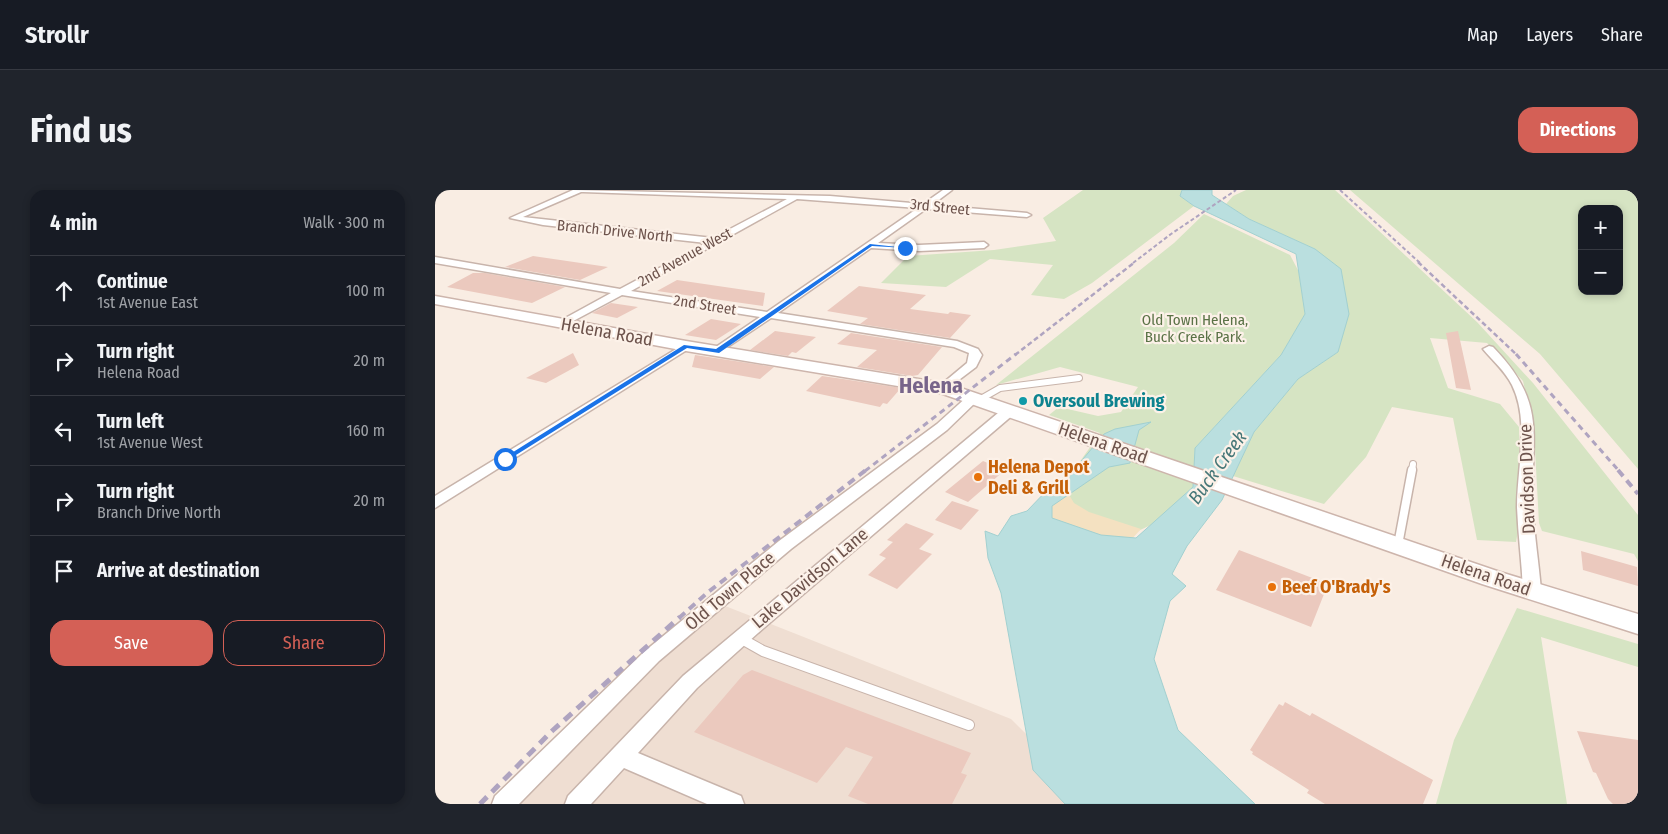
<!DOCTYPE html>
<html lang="en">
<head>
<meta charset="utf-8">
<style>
  body { margin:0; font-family:"Fira Sans Condensed",sans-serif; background:#20242c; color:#f1f3f6 }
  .controls { position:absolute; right:15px; top:15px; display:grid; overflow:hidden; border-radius:10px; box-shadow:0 2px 8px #0003 }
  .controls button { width:45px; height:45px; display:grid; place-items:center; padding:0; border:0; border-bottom:1px solid #363941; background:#171b24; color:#f1f3f6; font:25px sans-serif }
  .stop { position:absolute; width:15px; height:15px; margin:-11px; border:4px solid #1a73e8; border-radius:50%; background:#fff }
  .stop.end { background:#1a73e8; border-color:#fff; box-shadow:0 1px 5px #0008 }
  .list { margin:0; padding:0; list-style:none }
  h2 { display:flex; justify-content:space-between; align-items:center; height:65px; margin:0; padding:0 20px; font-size:21px }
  h2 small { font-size:16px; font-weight:400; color:#9ea1a6 }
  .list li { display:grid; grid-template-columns:32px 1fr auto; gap:15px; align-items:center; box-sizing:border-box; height:70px; padding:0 20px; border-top:1px solid #363941 }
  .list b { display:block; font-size:19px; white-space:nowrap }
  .list p { margin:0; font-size:16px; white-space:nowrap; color:#9ea1a6 }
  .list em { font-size:16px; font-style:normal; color:#9ea1a6 }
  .actions { display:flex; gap:10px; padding:15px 20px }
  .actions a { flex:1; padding:11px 0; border:1px solid #d46056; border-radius:15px; text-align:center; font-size:18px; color:#d46056 }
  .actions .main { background:#d46056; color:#fff }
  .icon { flex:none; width:28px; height:28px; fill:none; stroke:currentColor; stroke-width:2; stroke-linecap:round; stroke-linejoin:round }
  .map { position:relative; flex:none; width:1203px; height:614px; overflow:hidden; border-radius:15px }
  header { display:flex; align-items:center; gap:30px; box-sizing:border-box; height:70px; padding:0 25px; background:#171b24; border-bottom:1px solid #363941 }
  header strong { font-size:24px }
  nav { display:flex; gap:28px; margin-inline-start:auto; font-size:18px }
  .intro { display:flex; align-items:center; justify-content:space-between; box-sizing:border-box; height:120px; padding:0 30px }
  h1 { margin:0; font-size:35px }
  .button { padding:12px 22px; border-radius:15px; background:#d46056; color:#fff; font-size:18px; font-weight:700 }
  main { display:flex; gap:30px; padding:0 30px }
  aside { flex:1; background:#171b24; border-radius:15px; box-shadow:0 2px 8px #0003 }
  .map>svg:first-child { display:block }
  .residential { fill:#efded2 }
  .green { fill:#d6e4c3; fill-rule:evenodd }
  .sand { fill:#f4e1c1 }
  .water { fill:#badfdf; stroke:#a2d0d0 }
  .building { fill:#ebc9be }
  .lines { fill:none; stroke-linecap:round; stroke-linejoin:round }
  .service-far2-casing { stroke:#c8b4ab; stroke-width:8 }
  .service-far1-casing { stroke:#c8b4ab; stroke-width:11 }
  .service-casing { stroke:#c8b4ab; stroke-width:12 }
  .minor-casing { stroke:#c8b4ab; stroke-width:3 }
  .secondary-casing { stroke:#cdb5ac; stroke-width:3 }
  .service-far2 { stroke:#fff; stroke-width:6 }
  .service-far1 { stroke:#fff; stroke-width:8 }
  .service { stroke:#fff; stroke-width:10 }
  .minor { fill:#fff; fill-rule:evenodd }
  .secondary { fill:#fff; fill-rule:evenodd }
  .rail-far4 { stroke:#afa4c0; stroke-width:2; stroke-dasharray:4 2.5; stroke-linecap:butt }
  .rail-far3 { stroke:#afa4c0; stroke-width:2.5; stroke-dasharray:5 3; stroke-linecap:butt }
  .rail-far2 { stroke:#afa4c0; stroke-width:3; stroke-dasharray:6 4.5; stroke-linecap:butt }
  .rail-far1 { stroke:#afa4c0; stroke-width:4; stroke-dasharray:8 5.5; stroke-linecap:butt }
  .rail { stroke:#afa4c0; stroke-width:5; stroke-dasharray:10 7; stroke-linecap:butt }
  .route { fill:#1a73e8 }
  .culture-dot { fill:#0f9aa8; stroke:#fcf1e8; stroke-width:2 }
  .food-dot { fill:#e8710a; stroke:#fcf1e8; stroke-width:2 }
  .labels { text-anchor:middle; stroke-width:4.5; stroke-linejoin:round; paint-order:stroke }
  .far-street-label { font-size:15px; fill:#6d534c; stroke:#fcf1e8 }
  .far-park-label { font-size:15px; fill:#5a7246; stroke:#fcf1e8 }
  .street-label { font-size:18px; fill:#6d534c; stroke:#fcf1e8 }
  .culture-label { font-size:18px; font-weight:bold; fill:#0d838f; stroke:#fcf1e8; text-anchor:start }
  .food-label { font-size:18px; font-weight:bold; fill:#c56008; stroke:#fcf1e8; text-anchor:start }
  .water-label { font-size:19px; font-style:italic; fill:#467778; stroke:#fcf1e8 }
  .district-label { font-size:22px; font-weight:bold; fill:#78658a; stroke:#fcf1e8 }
</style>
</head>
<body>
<header>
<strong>Strollr</strong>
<nav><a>Map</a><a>Layers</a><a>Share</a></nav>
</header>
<div class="intro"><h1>Find us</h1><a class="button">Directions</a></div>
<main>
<aside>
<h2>4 min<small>Walk · 300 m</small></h2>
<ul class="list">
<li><svg class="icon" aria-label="ahead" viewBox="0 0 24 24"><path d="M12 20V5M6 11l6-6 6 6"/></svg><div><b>Continue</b><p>1st Avenue East</p></div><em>100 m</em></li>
<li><svg class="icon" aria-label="right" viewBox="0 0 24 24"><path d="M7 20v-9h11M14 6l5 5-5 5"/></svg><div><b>Turn right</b><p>Helena Road</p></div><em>20 m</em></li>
<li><svg class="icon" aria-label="left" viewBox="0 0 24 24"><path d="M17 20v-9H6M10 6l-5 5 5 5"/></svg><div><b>Turn left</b><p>1st Avenue West</p></div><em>160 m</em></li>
<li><svg class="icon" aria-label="right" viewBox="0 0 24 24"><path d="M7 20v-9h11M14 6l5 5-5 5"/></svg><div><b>Turn right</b><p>Branch Drive North</p></div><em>20 m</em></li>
<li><svg class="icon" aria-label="arrive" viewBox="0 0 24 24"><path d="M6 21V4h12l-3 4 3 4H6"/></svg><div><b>Arrive at destination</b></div></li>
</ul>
<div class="actions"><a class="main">Save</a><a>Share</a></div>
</aside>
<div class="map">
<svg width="1203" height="614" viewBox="0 0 1203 614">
  <rect width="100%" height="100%" fill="#f9ede3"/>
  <path class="residential" d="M280,412l296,117 86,85h-594z"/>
  <path class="green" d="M648,0h99l-2,6 14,10 -102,77 -28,16 -33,-4 22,-30 -63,-6 -44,28 -65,-4 27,-27 86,-6 62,-9 -13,-23z
    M811,0h89l142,132 56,61 105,132v46l-4,-7 -92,-23 -3,-8 -5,-92 -11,-50 -36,-38 -57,-5 18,50 52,16 19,23 2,87 -5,28 -39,-2 -24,-122 -61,-11 -26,50 -42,47 -91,-28 21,-44 44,-53 40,-27 -23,-103 -66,-30 -23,-15 7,-8z
    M915,0h288v279l-98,-115zM1147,19h37v82h-37z
    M769,24l86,41 9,17 6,42 -24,41 -86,93 -2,39 -42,38 -24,11 -79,-29 52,-74 -51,-18 10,-8 39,9 23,-4 17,-25 -78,-20 -64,18 178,-142z
    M1082,418l121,36v23l-97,-30 26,167h-131l18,-64z"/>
  <path class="sand" d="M630,298l9,15 15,9 52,17 -12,13 -82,-18 1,-21z"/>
  <path class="water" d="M747,0h30v5l37,24 66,30 26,20 8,45 -11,38 -40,27 -44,53 -32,68 -35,46 -15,28 14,12 -16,15 -16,58 24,71 77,74h-190l-32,-34 -32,-177 -13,-35 -3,-27 13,5 13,-20 16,-5 24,-25 22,-15 31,-37 11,-5 36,-7 -12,8 -9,33 -21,4 -57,39v12l49,17 35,3 57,-51 2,-39 86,-93 24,-41 -9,-60 -102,-48 -14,-10z"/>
  <path class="building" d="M98,66l75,11 -28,13 -75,-13z
    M38,83h12l80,14 -33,16 -85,-16z
    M242,90l88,13 -2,13 -106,-15z
    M424,96l67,9 -16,14 38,5 2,-2 21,3 -21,23 -90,-14 8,-6 -41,-7z
    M176,113l27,4 -21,11 -25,-5z
    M276,129l30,5 -25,16 -31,-5z
    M340,141l41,6 -20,16 -4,-1 -4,4 -38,-6z
    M1023,141l13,59 -15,-2 -10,-55z
    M416,143l91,14 -24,28 -6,1 -55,-9 20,-17 -40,-6z
    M138,163l6,12 -33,18 -20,-5z
    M260,165l40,6 39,6 -14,12 -68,-12z
    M387,186l21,3 58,9 -14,16 -4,-1 -3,4 -74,-16z
    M548,271l22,9 -37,32 -23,-10z
    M517,311l27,9 -18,20 -26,-10z
    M471,333l28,11 -15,15 13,5 -35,35 -29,-14 18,-17 -7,-3 14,-13 -6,-2z
    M804,360l89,34 -17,43 -95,-37z
    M1146,361l56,16 1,19 -55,-16z
    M317,480l219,83 -10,20 6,2 -15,29h-84l-20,-8 25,-39 -27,-10 -29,36 -123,-51 49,-57z
    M850,512l25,14 2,-3 121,67 -10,24h-98l-18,-11 2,-3 -57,-36 1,-2 -3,-2 29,-46 4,2z
    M1142,541l61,9v64h-25l-5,-5 -12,-26 -3,-1z"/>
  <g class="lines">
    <g class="service-far2-casing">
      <path id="service-far2" d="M544,210l21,-12 79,-10
        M977,281l1,-7"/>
    </g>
    <g class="service-far1-casing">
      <path id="service-far1" d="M963,355l14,-75"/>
    </g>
    <g class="service-casing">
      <path id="service" d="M305,448l23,13 206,74"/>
    </g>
    <g class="minor-casing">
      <path id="minor" d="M138,0l257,6 93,8 20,-14h9l-20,15 95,8 4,2 -4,2 -101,-8 -48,34 41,2 65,-3 4,3 -4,3 -65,3 -48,-3 -93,65 179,28 21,8 4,6 -6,12 -33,25 -6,-4 30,-25 2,-10 -15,-6 -183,-29 -54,36 -6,-3 2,-2 47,-32 -138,-22 -60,32 -4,-1v-4l53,-29 -176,-30v-6l185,32 86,-46 -163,-18 -33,-7zM146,2h2l204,7 -74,39 -190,-21zM362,9l121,9 -151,104 -136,-21z
        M251,153l6,3 -2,2 -255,160v-12z
        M1054,156l4,1c56,58 37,88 40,160 1,28 6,56 8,84l-3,5 -6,1 -6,-1 -3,-5c-1,-28 -5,-56 -6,-84 0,-40 13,-85 -5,-122 -7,-14 -19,-24 -29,-36z
        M538,204l4,1 2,3 -2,3 -30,29 -156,119 -132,112 -140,143h-27l3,-8 150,-145 134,-110 158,-117 32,-29z
        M574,217l5,1 1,3 -1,3 -256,219 -61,55 -59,65 103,43 3,8h-37l-83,-36 -33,36h-26l3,-8 115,-120 321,-268z"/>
    </g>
    <g class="secondary-casing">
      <path id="secondary" d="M0,106l251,45 263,43 551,188 138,42v20l-156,-50 -542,-191 -254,-42 -251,-47z"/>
    </g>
    <use href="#service-far2" class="service-far2"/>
    <use href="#service-far1" class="service-far1"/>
    <use href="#service" class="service"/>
    <use href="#minor" class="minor"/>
    <use href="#secondary" class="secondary"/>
    <path class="rail-far4" d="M905,0l80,73
      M698,73l38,-29 65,-44"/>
    <path class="rail-far3" d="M983,72l99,93
      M580,165l120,-93"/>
    <path class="rail-far2" d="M1081,164l103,117
      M430,281l151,-117"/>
    <path class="rail-far1" d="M1183,280l20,24
      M244,428l28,-25 159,-123"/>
    <path class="rail" d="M45,614l72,-73 128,-114"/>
  </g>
  <path class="route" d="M435,54l37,4 -35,-2 -153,107 -32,-5 -179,112 -6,-1 182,-114 32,4z"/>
  <circle class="culture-dot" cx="588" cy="211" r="5"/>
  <g class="food-dot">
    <circle cx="543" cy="287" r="5"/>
    <circle cx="837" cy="397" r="5"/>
  </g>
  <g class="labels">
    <g class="far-street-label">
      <text transform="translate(505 17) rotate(6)" y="5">3rd Street</text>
      <text transform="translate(180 41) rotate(6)" y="5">Branch Drive North</text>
      <text transform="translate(250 67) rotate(-29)" y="5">2nd Avenue West</text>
      <text transform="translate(270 115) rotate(9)" y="5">2nd Street</text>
    </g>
    <g class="far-park-label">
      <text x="760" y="135">Old Town Helena,<tspan x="760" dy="17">Buck Creek Park.</tspan></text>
    </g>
    <g class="street-label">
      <text transform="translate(172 142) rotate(10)" y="6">Helena Road</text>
      <text transform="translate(668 253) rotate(19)" y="6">Helena Road</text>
      <text transform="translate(1092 289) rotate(-92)" y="6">Davidson Drive</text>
      <text transform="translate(1051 385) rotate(19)" y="6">Helena Road</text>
      <text transform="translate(375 388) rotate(-40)" y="6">Lake Davidson Lane</text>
      <text transform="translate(295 401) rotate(-40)" y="6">Old Town Place</text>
    </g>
    <g class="culture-label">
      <text x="598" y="217">Oversoul Brewing</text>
    </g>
    <g class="food-label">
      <text x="553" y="283">Helena Depot<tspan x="553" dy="21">Deli &amp; Grill</tspan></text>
      <text x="847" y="403">Beef O'Brady's</text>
    </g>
    <g class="water-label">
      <text transform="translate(782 277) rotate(-54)" y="7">Buck Creek</text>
    </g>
    <g class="district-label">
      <text x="496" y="203">Helena</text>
    </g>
  </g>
</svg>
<div class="controls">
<button>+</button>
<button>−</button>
</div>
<div class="stop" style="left:70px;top:269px"></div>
<div class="stop end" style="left:470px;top:58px"></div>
</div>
</main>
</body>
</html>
